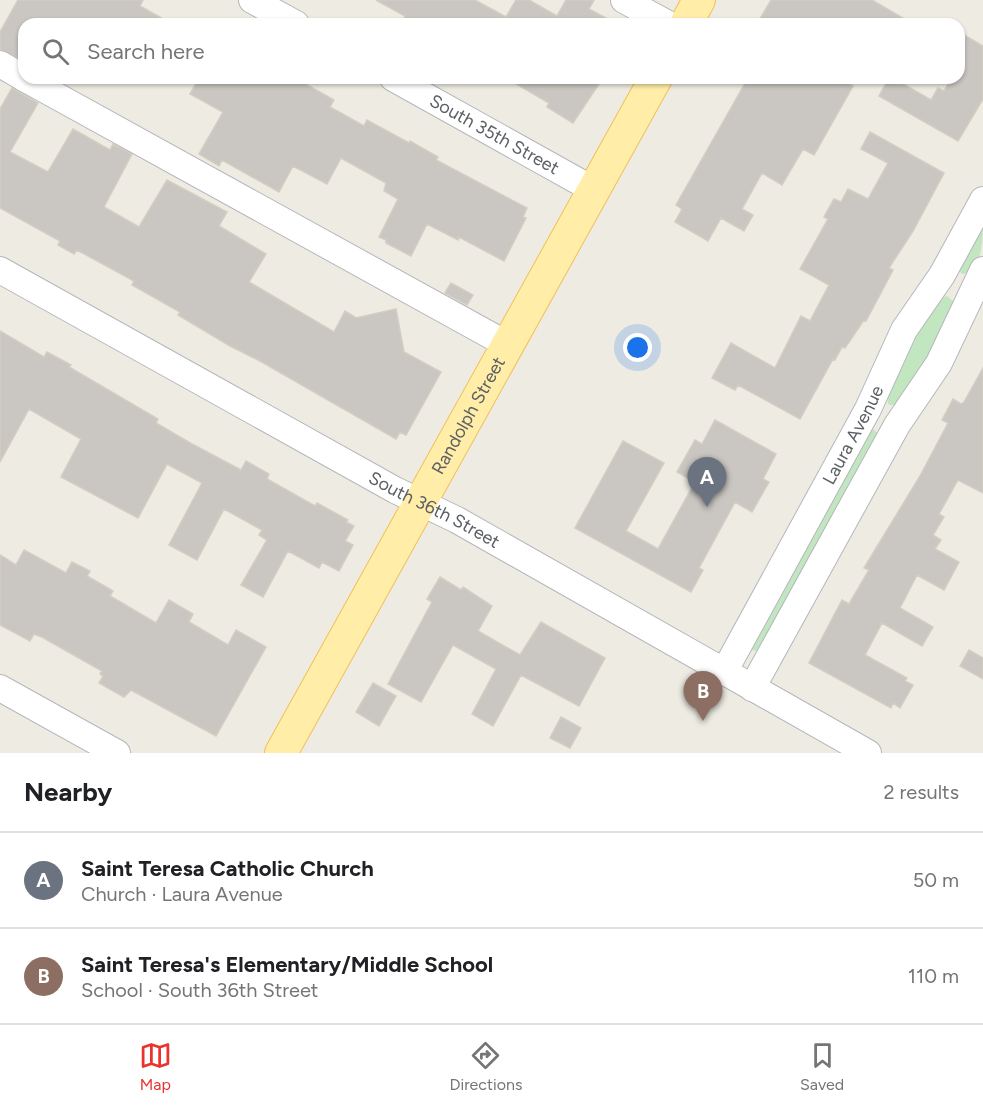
<!DOCTYPE html>
<html lang="en">
<head>
<meta charset="utf-8">
<style>
  body { margin:0; font-family:Figtree,sans-serif; background:#f6f6f6; color:#202124 }
  .you { position:absolute; left:638px; top:348px; width:21px; height:21px; margin:-15px; border:4px solid #fff; border-radius:50%; background:#1a73e8; box-shadow:0 0 0 9px #1a73e833 }
  .badge { display:grid; place-items:center; width:39px; height:39px; border-radius:50%; background:#eb332d; color:#fff; font-size:20px; font-weight:700 }
  .pin { position:absolute; translate:-50% -50px; filter:drop-shadow(0 2px 3px #0008) }
  .pin::after { content:''; position:absolute; top:32px; width:21px; height:18px; background:inherit; clip-path:polygon(0 0,100% 0,50% 100%) }
  .list { margin:0; padding:0; list-style:none }
  h2 { display:flex; justify-content:space-between; align-items:center; height:78px; margin:0; padding:0 24px; font-size:26px }
  h2 small { font-size:20px; font-weight:400; color:#757577 }
  .list li { display:grid; grid-template-columns:39px 1fr auto; gap:18px; align-items:center; box-sizing:border-box; height:96px; padding:0 24px; border-top:2px solid #e0e0e0 }
  .list b { display:block; font-size:22px; white-space:nowrap }
  .list p { margin:0; font-size:20px; white-space:nowrap; color:#757577 }
  .list em { font-size:20px; font-style:normal; color:#757577 }
  .icon { flex:none; width:33px; height:33px; fill:none; stroke:currentColor; stroke-width:2; stroke-linecap:round; stroke-linejoin:round }
  .map { position:relative; flex:none; width:983px; height:753px; overflow:hidden }
  .search { position:absolute; background:#fff; box-shadow:0 2px 4px #0004; left:18px; right:18px; top:18px; height:66px; display:flex; align-items:center; gap:15px; box-sizing:border-box; padding:0 21px; border-radius:18px; color:#757577; font-size:22px }
  .sheet { height:270px; background:#fff }
  nav { display:flex; justify-content:space-around; align-items:center; box-sizing:border-box; height:84px; border-top:2px solid #e0e0e0; background:#fff; font-size:16px; color:#757577 }
  nav a { display:grid; justify-items:center; gap:3px }
  nav .on { color:#eb332d }
  .map>svg:first-child { display:block }
  .green { fill:#c1e6c0 }
  .building { fill:#cac6c1; stroke:#d3cdc2; stroke-width:1.5 }
  .lines { fill:none; stroke-linecap:round; stroke-linejoin:round }
  .minor-casing { stroke:#b4b7bb; stroke-width:28 }
  .major-casing { stroke:#f3c058; stroke-width:34 }
  .minor { stroke:#fff; stroke-width:26 }
  .major { stroke:#ffeda8; stroke-width:32 }
  .labels { text-anchor:middle; stroke-width:5; stroke-linejoin:round; paint-order:stroke }
  .street-label { font-size:18px; fill:#5c6064; stroke:#fff }
</style>
</head>
<body>
<div class="map">
<svg width="983" height="753" viewBox="0 0 983 753">
  <rect width="100%" height="100%" fill="#eeebe3"/>
  <path class="green" d="M983,220c0,15 0,54 -21,54l-4,-5z
    M947,296l7,6 -11,34 -45,69h-9c-12,-21 40,-89 53,-107z
    M871,428l8,6 -121,217 -8,-1z"/>
  <path class="building" d="M18,0h125l-3,6 32,18h-148v37l-24,-12v-17z
    M376,0h99l31,17 10,-17h13l28,16 9,-16h28l-5,9 28,15h-216l4,-8z
    M771,0h101l41,24h-156z
    M959,32l24,14v53l-25,42 -79,-45 10,-18h4l38,22 7,-12 6,3 7,-13h8z
    M199,78h96l39,22 -4,7 34,19 3,-6 42,23 1,-2 28,16 -2,3 91,48 -4,9 3,1 -22,43 -45,-24 -1,3 -31,-16 -16,32 -25,-13v-3l-7,-3 19,-38 -14,-8 2,-8 -45,-25 -14,26 -34,-18 -14,26 -57,-32 -3,6 -20,-12 24,-42 -33,-18z
    M506,78h97l-30,45 -26,-16 2,-4z
    M748,78h90l15,8 -39,69 -11,-6 -21,36 -20,-12 -20,36 11,6 -9,16 -23,-13 -13,23 -33,-19 7,-13 -6,-4z
    M12,88l26,15 -28,49 38,20 25,-43 37,21 3,-6 19,10 -28,53 35,20 28,-47 60,32 -8,14 47,28 -17,28 85,50 11,-21 11,7 40,-9 8,43 37,20 -35,63 -6,-3 -4,7 -136,-78 -30,-15 -52,-31 2,-3 -48,-27 2,-4 -57,-31 -3,4 -16,-9 2,-4 -60,-33v-99z
    M870,132l74,41 -31,58 -24,37 4,2 -27,51 -2,-1 -19,28 -3,-1 -7,13 -2,-1 -33,60 -62,-34 -3,5 -23,-12 19,-35 44,25 26,-52 9,5 19,-36 -29,-16 28,-50 -4,-2 10,-18 7,3 7,-13 20,10 20,-36 -27,-14z
    M451,283l22,12 -6,10 -22,-12z
    M0,331l44,26 3,-5 24,13 -2,2 89,52 -2,4 36,21 49,26 5,-9 23,13 -2,5 48,27 2,-3 31,17 -2,2 8,4 -9,15 8,4 -14,26 -17,-9 -3,6 -31,-17 -25,46 -22,-12 26,-45 -8,-5 3,-5 -38,-21 -27,51 -28,-15 33,-62 -35,-19 -29,54 -77,-41 20,-38 -52,-30 -29,53z
    M983,368v125l-25,-13 -19,34 5,3 -11,18 8,5 -6,9 24,13 -15,28 -27,-15 -17,33 33,19 -11,19 -40,-23 -17,32 42,23 -2,3 8,4 -13,23 -7,-5 -2,5 -82,-45 33,-63 7,4 20,-34 -5,-2 56,-92 28,-53 -6,-3 11,-21 8,5 3,-2z
    M715,420l61,34 -13,25 6,3 -17,30 -17,-10 -36,66 4,2 -12,22 -116,-64 48,-87 41,22 -38,68 32,18 37,-67 -18,-10 18,-32 7,4z
    M24,550l42,23 6,-11 18,9 -3,5 26,15 -3,5 46,27 13,-23 24,14 -4,8 39,23 8,-15 30,17 -50,89 -85,-46 -7,7 -25,-14 4,-7 -3,-2 2,-3 -60,-34 -8,-3 -4,7 -30,-16v-70l16,10z
    M440,577l21,13 2,-3 29,19 -14,25 42,24 21,-33 64,36 -26,48 -58,-31 -28,51 -21,-12 24,-45 -43,-24 -32,57 -33,-18 44,-82 -5,-3z
    M969,650l14,8v21l-23,-13z
    M373,683l23,13 -17,30 -23,-14z
    M561,717l20,11 -11,20 -20,-10z"/>
  <g class="lines">
    <g class="minor-casing">
      <g id="minor">
        <path d="M252,0l44,24"/>
        <path d="M624,0l44,24"/>
        <path d="M0,64l24,14"/>
        <path d="M24,78l484,267"/>
        <path id="s1" d="M393,78l201,112"/>
        <path id="s2" d="M0,270l395,220 62,30 411,233"/>
        <path id="s3" d="M724,672l144,-263 36,-79 38,-55 41,-75"/>
        <path d="M0,688l117,65"/>
        <path d="M752,688l145,-263 42,-62 44,-93"/>
      </g>
    </g>
    <g class="major-casing">
      <g id="major">
        <path d="M686,24l13,-24"/>
        <path id="s4" d="M281,753l375,-675"/>
      </g>
    </g>
    <use href="#minor" class="minor"/>
    <use href="#major" class="major"/>
  </g>
  <g class="labels">
    <g class="street-label">
      <text dy="6" stroke="none"><textPath href="#s1" startOffset="116">South 35th Street</textPath></text>
      <text dy="6" stroke="none"><textPath href="#s4" startOffset="386">Randolph Street</textPath></text>
      <text dy="6" stroke="none"><textPath href="#s3" startOffset="270">Laura Avenue</textPath></text>
      <text dy="6" stroke="none"><textPath href="#s2" startOffset="496">South 36th Street</textPath></text>
    </g>
  </g>
</svg>
<div class="you"></div>
<div class="pin badge" style="left:707px;top:507px;background:#6b7280">A</div>
<div class="pin badge" style="left:703px;top:721px;background:#8d6e63">B</div>
<div class="search"><svg class="icon" aria-label="search" viewBox="0 0 24 24"><circle cx="10" cy="10" r="6"/><path d="M15 15l6 6"/></svg>Search here</div>
</div>
<section class="sheet">
<h2>Nearby<small>2 results</small></h2>
<ul class="list">
<li><span class="badge" style="background:#6b7280">A</span><div><b>Saint Teresa Catholic Church</b><p>Church · Laura Avenue</p></div><em>50 m</em></li>
<li><span class="badge" style="background:#8d6e63">B</span><div><b>Saint Teresa's Elementary/Middle School</b><p>School · South 36th Street</p></div><em>110 m</em></li>
</ul>
</section>
<nav>
<a class="on"><svg class="icon" aria-label="map" viewBox="0 0 24 24"><path d="M3 6l6-2 6 2 6-2v14l-6 2-6-2-6 2zM9 4v14M15 6v14"/></svg>Map</a>
<a><svg class="icon" aria-label="directions" viewBox="0 0 24 24"><path d="M12 3l9 9-9 9-9-9zM9 14v-3h6M13 9l2 2-2 2"/></svg>Directions</a>
<a><svg class="icon" aria-label="saved" viewBox="0 0 24 24"><path d="M7 4h10v16l-5-4-5 4z"/></svg>Saved</a>
</nav>
</body>
</html>
